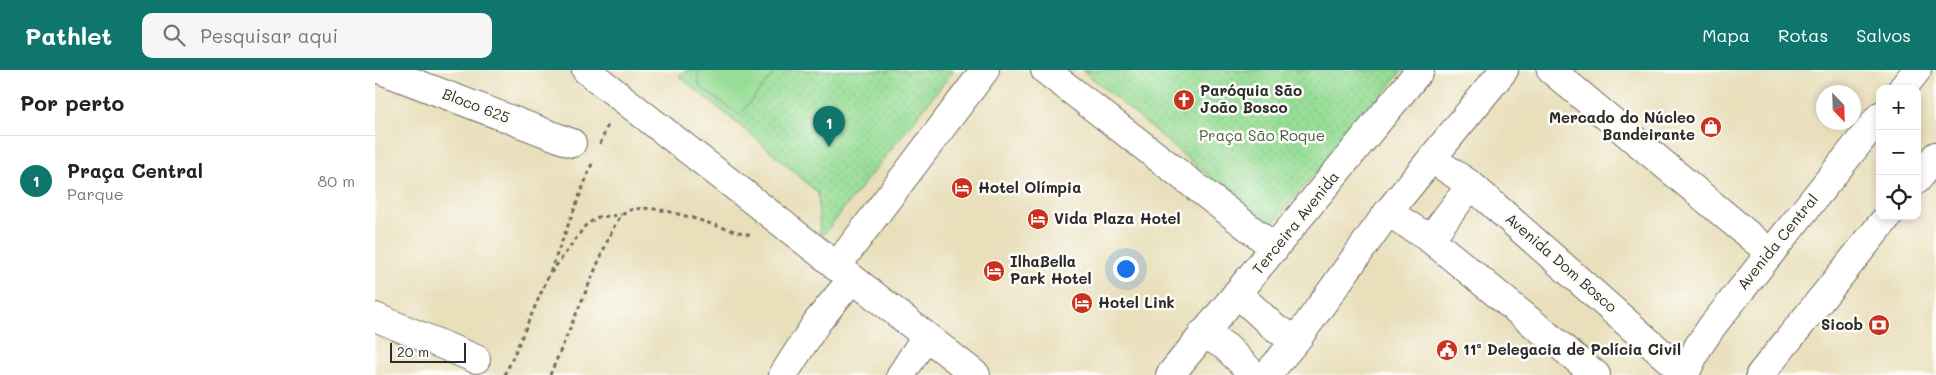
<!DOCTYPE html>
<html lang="pt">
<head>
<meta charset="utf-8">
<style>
  body { margin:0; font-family:Mali,sans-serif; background:#f6f6f6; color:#222 }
  .controls { position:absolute; right:15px; top:15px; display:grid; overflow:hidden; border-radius:10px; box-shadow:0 2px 8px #0003 }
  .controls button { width:45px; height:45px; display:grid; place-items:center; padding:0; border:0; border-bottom:1px solid #e0e0e0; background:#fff; color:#222; font:25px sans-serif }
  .compass { position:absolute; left:1441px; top:15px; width:45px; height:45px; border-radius:50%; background:#fff; box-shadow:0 2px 8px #0003; rotate:157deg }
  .scale { position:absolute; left:15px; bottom:12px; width:76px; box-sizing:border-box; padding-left:5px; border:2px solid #2b2b2b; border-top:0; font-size:14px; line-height:18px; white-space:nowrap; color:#2b2b2b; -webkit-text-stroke:4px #fdfcf7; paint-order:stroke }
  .you { position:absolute; left:750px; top:198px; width:18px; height:18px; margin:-12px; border:4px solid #fff; border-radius:50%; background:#1a73e8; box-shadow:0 0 0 8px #1a73e833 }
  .badge { display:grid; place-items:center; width:32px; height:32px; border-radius:50%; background:#0f766e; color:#fff; font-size:16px; font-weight:700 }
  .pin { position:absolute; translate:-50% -41px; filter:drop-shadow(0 1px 2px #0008) }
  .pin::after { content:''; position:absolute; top:26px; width:18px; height:15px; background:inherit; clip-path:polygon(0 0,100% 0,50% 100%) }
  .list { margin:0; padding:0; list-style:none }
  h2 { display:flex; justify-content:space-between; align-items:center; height:65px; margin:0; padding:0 20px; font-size:21px }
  h2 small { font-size:16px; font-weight:400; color:#767676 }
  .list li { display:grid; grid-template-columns:32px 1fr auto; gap:15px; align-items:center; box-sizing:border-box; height:90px; padding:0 20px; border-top:1px solid #e0e0e0 }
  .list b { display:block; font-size:19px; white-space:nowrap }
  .list p { margin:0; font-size:16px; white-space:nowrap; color:#767676 }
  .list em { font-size:16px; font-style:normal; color:#767676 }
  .icon { flex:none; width:28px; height:28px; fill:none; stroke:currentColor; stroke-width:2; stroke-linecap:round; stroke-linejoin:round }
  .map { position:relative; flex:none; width:1561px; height:305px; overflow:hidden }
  header { display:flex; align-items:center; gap:30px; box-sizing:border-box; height:70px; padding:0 25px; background:#0f766e; color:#fff }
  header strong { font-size:24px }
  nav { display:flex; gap:28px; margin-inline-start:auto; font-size:18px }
  .search { width:350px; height:45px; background:#f6f6f6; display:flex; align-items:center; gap:12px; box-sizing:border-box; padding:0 18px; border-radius:10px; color:#767676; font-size:19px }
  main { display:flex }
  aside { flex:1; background:#fff }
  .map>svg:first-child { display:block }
  .green { fill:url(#green-dots); stroke:#618460 }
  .pitch { fill:#97dd96; stroke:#618460 }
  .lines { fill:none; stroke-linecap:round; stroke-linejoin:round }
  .minor-casing { stroke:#6e6a5d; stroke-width:30 }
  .path { stroke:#6e6a5d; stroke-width:3; stroke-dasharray:4 4; stroke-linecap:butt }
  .minor { stroke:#fff; stroke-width:28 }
  .labels { text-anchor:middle; stroke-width:5; stroke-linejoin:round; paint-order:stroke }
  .poi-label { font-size:15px; font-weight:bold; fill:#2b2b2b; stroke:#fdfcf7; text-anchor:start }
  .street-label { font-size:15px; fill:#2b2b2b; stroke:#fdfcf7 }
  .park-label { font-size:15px; fill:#4b604b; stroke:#fdfcf7 }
</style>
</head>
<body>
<header>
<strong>Pathlet</strong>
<div class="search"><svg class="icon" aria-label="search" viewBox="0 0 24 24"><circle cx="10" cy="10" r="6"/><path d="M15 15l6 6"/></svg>Pesquisar aqui</div>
<nav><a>Mapa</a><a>Rotas</a><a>Salvos</a></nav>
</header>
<main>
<aside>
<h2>Por perto<small></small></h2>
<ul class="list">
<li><span class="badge">1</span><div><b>Praça Central</b><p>Parque</p></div><em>80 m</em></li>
</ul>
</aside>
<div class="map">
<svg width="1561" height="305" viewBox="0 0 1561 305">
  <defs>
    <pattern id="green-dots" width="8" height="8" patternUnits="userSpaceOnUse" patternTransform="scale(1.25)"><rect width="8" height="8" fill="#97dd96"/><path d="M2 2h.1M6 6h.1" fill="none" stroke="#82be81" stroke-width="1.8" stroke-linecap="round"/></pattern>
  </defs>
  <rect width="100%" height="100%" fill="#fdfcf7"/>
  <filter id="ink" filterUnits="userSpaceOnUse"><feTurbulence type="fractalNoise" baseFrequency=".02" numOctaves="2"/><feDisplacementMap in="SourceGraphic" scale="10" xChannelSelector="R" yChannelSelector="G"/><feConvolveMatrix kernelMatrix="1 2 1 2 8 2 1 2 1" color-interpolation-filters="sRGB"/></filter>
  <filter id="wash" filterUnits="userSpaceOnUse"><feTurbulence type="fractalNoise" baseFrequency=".0096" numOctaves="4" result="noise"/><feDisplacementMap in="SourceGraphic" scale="20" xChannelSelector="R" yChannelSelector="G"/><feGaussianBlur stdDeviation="1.12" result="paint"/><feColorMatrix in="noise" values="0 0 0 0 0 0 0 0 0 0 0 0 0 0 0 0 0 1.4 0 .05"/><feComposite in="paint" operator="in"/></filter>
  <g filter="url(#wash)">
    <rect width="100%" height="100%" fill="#e9dfbb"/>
    <path class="green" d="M310,0h269l-134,169 -2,-46 -64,-56 -75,-61z
      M707,0h321l-133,157z"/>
    <path class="pitch" d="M322,0h79l-36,45 -40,-28z"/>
  </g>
  <g filter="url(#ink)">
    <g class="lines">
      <g class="minor-casing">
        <path id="minor" d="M6,0l191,73
          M211,0l390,305
          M670,0l230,178
          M1176,0l218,182
          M1527,19l15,-19
          M1057,89l39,26 214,189 13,-27 15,-22 167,-209
          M1542,110l19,-24
          M1013,142l42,27 166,136
          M1055,169l41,-54
          M461,197l149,-197
          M862,223l39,36 21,10
          M0,247l101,42
          M828,263l23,14 28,28
          M408,305l34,-53 35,-43
          M526,305l25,-39
          M795,305l250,-305
          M892,305l30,-36 91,-127 116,-142
          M1385,305l128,-159"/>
      </g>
      <path class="path" d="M225,74l9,-22
        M175,202l43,-111
        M130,305l43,-98 37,-51 13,-9 23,-2
        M175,305l63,-147c4,-6 7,-13 15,-17 28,-12 93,20 125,24"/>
      <use href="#minor" class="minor"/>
    </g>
  </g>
  <defs>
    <g id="church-disc" transform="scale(1.125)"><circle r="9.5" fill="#c8321e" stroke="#fdfcf7"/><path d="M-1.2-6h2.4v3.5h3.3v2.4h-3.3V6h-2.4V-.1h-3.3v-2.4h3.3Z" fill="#fff"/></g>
    <g id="shop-disc" transform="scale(1.125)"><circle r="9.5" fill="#c8321e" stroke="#fdfcf7"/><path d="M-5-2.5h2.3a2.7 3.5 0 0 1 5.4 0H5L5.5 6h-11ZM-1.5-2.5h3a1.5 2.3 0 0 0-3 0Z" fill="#fff"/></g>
    <g id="hotel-disc" transform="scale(1.125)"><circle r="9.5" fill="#c8321e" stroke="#fdfcf7"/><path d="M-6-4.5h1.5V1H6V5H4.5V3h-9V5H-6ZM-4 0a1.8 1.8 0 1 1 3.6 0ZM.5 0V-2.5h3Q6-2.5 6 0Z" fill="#fff"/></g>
    <g id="bank-disc" transform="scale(1.125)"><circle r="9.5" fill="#c8321e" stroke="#fdfcf7"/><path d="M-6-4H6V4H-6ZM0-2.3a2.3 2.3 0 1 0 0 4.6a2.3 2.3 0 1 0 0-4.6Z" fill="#fff"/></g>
    <g id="civic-disc" transform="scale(1.125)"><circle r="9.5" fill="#c8321e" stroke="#fdfcf7"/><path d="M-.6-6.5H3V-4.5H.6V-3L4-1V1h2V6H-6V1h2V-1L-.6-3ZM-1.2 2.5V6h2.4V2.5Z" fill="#fff"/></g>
  </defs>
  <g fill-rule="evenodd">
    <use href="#church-disc" x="809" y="30"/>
    <use href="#shop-disc" x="1336" y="57"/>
    <use href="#hotel-disc" x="587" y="118"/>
    <use href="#hotel-disc" x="663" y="149"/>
    <use href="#hotel-disc" x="619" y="201"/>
    <use href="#hotel-disc" x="707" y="233"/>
    <use href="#bank-disc" x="1504" y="255"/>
    <use href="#civic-disc" x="1072" y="280"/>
  </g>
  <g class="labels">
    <g class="poi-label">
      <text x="825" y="26">Paróquia São<tspan x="825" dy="17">João Bosco</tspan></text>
      <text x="1320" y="53" text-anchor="end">Mercado do Núcleo<tspan x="1320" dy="17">Bandeirante</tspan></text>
      <text x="603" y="123">Hotel Olímpia</text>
      <text x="679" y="154">Vida Plaza Hotel</text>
      <text x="635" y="197">IlhaBella<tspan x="635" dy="17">Park Hotel</tspan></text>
      <text x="723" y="238">Hotel Link</text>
      <text x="1488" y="260" text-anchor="end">Sicob</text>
      <text x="1088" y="285">11ª Delegacia de Polícia Civil</text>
    </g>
    <g class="street-label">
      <text transform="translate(101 36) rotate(21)" y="5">Bloco 625</text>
      <text transform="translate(921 153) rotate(-51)" y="5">Terceira Avenida</text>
      <text transform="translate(1403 172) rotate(-51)" y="5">Avenida Central</text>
      <text transform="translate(1186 193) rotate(41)" y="5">Avenida Dom Bosco</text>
    </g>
    <g class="park-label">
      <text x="887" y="71">Praça São Roque</text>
    </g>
  </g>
</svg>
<div class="controls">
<button>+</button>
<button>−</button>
<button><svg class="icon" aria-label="locate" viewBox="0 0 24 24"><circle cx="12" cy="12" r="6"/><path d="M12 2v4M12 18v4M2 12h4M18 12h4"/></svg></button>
</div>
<svg class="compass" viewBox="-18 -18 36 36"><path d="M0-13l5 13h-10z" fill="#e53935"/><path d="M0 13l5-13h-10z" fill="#767676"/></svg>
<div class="scale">20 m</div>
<div class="you"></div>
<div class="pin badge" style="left:454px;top:77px">1</div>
</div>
</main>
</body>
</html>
